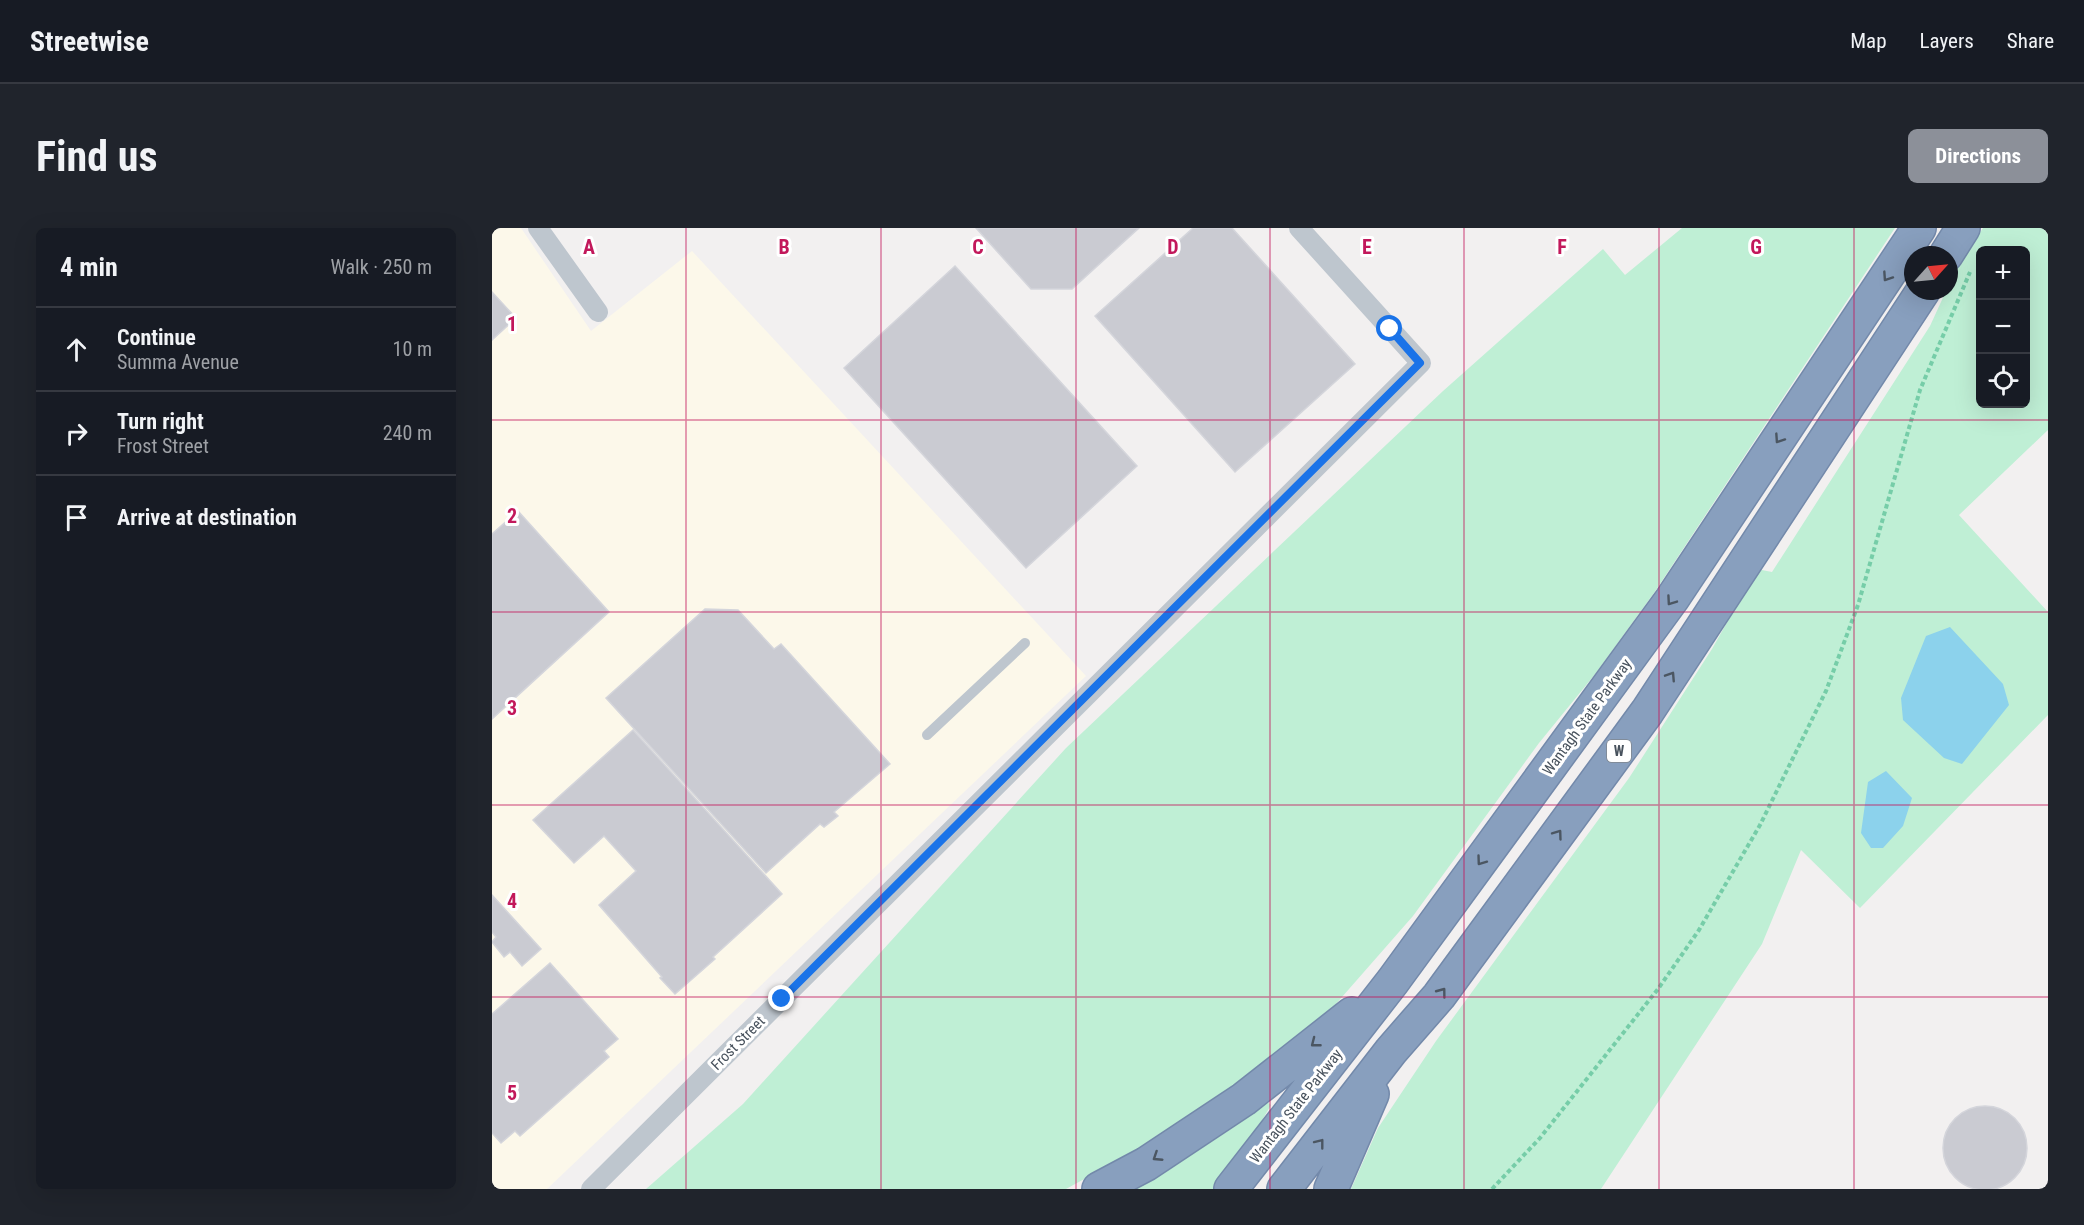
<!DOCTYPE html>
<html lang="en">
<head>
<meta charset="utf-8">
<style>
  body { margin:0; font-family:"Roboto Condensed",sans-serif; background:#20242c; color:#f1f3f6 }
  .controls { position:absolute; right:18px; top:18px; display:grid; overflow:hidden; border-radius:9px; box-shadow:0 6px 24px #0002 }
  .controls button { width:54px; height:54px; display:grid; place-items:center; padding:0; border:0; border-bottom:2px solid #363941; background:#171b24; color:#f1f3f6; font:30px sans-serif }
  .compass { position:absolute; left:1412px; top:18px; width:54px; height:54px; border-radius:50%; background:#171b24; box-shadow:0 6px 24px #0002; rotate:63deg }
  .stop { position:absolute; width:18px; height:18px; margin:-14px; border:4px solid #1a73e8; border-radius:50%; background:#fff }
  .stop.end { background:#1a73e8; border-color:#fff; box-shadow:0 2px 6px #0008 }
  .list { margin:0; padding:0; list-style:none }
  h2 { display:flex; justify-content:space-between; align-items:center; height:78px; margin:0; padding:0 24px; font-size:26px }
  h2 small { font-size:20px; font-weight:400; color:#9ea1a6 }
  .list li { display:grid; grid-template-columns:39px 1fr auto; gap:18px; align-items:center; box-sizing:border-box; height:84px; padding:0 24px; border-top:2px solid #363941 }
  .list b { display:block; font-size:22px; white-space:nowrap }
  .list p { margin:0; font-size:20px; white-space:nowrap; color:#9ea1a6 }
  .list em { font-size:20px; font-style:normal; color:#9ea1a6 }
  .icon { flex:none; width:33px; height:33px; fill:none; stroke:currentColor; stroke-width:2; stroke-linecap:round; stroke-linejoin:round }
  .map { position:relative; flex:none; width:1556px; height:961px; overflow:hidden; border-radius:9px }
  header { display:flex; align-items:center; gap:36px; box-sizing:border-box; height:84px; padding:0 30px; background:#171b24; border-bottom:2px solid #363941 }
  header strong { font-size:28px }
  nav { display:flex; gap:33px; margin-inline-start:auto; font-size:21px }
  .intro { display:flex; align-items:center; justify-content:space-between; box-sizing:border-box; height:144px; padding:0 36px }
  h1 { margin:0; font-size:42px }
  .button { padding:15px 27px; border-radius:9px; background:#8c9099; color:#fff; font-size:21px; font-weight:700 }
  main { display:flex; gap:36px; padding:0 36px }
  aside { flex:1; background:#171b24; border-radius:9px; box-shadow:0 6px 24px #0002 }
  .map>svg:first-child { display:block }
  .commercial { fill:#fcf8ea }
  .green { fill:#bfefd5; fill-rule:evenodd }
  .water { fill:#8cd2ec }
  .building { fill:#cacbd2; stroke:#d4d5db; stroke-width:1.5 }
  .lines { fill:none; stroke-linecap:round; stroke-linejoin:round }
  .highway-casing { stroke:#7389aa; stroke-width:36 }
  .path { stroke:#76cda8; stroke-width:4; stroke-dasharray:4.5 3; stroke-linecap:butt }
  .lane { stroke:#bec6ce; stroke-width:10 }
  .street { stroke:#bec6ce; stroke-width:20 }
  .highway { stroke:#889fbe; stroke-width:33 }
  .oneway { stroke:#4b5662 }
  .route { stroke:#1a73e8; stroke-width:8 }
  .grid { fill:none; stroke:#c2185b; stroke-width:1.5; stroke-opacity:0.55 }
  .labels { text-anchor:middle; stroke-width:6; stroke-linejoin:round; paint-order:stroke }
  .shield { fill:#fff; stroke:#7f868e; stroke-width:1.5 }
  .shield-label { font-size:14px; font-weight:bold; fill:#48525d }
  .street-label { font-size:15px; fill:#48525d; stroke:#fff }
  .grid-label { font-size:20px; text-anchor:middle; font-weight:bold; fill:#c2185b; stroke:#fff; stroke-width:6; stroke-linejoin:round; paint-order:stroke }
</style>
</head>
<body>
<header>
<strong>Streetwise</strong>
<nav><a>Map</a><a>Layers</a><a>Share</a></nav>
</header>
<div class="intro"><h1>Find us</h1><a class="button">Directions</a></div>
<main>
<aside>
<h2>4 min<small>Walk · 250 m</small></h2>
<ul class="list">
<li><svg class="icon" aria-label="ahead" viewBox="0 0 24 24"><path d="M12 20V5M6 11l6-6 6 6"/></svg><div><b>Continue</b><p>Summa Avenue</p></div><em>10 m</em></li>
<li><svg class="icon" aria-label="right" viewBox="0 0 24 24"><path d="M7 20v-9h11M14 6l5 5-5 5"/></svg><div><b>Turn right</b><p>Frost Street</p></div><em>240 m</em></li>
<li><svg class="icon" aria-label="arrive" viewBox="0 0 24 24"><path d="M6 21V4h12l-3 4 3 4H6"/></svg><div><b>Arrive at destination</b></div></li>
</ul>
</aside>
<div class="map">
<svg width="1556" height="961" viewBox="0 0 1556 961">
  <rect width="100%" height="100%" fill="#f2f0f0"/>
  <path class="commercial" d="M0,0h29l70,103 101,-80 394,425 -539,513h-55z"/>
  <path class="green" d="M1190,0h213l-241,365 -58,80 -57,70 -126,173 -78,89 -91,78 -72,48 -106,58h-420l97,-85 323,-356 377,-357 160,-142 22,26z
    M1491,0h65v202l-89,85 89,97v103l-188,193 -59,-58 -39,94 -161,245h-250l27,-61 58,-87 193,-263 83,-129 45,-80 15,3 158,-246 16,-35h3c0,-19 23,-47 34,-63zM1488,22h46v154h-46z
    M775,874l4,3 -32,55 -20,29h-88c48,-26 93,-53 136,-87z"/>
  <path class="water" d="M1458,399l53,57 6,21 -47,59 -18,-6 -41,-38 -2,-22 25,-62z
    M1394,543l26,27 -9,28 -20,22h-12l-10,-15 7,-51z"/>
  <path class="building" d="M484,0h163l-67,61h-41z
    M701,0h39l123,136 -120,108 -140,-156z
    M463,38l182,200 -111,102 -182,-200z
    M0,64l24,26 -24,22z
    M26,283l91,101 -117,107v-185z
    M213,381l33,1 36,39 7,-5 109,120 -56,48 4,4 -14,11 -4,-3 -54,49 -160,-175z
    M141,502l149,164 -69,63 2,2 -40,35 -15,-16 2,-1 -63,-72 37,-34 -32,-35 -30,27 -41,-43z
    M0,667l49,54 -19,17 -12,-14 -6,5 -12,-15 4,-5 -4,-5z
    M58,735l68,76 -14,12 5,6 -89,79 -5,-5 -14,12 -9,-10v-119z
    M1451 920a42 42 0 1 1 84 0a42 42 0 1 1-84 0Z"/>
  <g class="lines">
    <g class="highway-casing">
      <path id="highway" d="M1454,27l17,-27
        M607,961l47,-25 98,-65 108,-85
        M739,961l162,-208 279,-382 247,-371
        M792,961l107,-138 48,-55 208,-284 276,-421
        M839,961l41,-95"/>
    </g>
    <path class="path" d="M1000,961l48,-51 118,-149 41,-59 61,-105 66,-134 32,-86 62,-215 50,-118"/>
    <path class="lane" d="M435,507l98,-92"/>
    <path class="street" d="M46,0l60,84
      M99,961l830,-826 -122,-135"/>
    <use href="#highway" class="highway"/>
  </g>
  <defs><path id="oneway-chevron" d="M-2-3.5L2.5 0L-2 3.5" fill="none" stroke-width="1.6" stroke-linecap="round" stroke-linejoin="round" transform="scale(1.5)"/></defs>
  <g class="oneway">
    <use href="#oneway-chevron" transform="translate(1395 49) rotate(124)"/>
    <use href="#oneway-chevron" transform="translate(1287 211) rotate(124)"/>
    <use href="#oneway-chevron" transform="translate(1179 373) rotate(125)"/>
    <use href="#oneway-chevron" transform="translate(1179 448) rotate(-57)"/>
    <use href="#oneway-chevron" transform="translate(1066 606) rotate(-54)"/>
    <use href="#oneway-chevron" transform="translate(989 633) rotate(126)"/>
    <use href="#oneway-chevron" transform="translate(950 764) rotate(-53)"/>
    <use href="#oneway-chevron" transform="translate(823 815) rotate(142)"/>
    <use href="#oneway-chevron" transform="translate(828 915) rotate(-52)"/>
    <use href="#oneway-chevron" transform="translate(665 929) rotate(147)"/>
  </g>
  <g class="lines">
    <path class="route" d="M290,771l638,-636 -30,-34"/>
  </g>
  <path class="grid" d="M194,0v961M389,0v961M584,0v961M778,0v961M972,0v961M1167,0v961M1362,0v961M0,192h1556M0,384h1556M0,577h1556M0,769h1556"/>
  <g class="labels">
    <rect class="shield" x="1115" y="512" width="24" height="22" rx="4.5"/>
    <g class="shield-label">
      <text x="1127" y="528">W</text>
    </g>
    <g class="street-label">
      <text transform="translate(1095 489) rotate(-54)" y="5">Wantagh State Parkway</text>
      <text transform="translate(246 815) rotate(-45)" y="5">Frost Street</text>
      <text transform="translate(804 878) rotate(-52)" y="5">Wantagh State Parkway</text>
    </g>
  </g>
  <g class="grid-label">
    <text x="97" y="26">A</text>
    <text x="292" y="26">B</text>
    <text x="486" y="26">C</text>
    <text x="681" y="26">D</text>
    <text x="875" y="26">E</text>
    <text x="1070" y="26">F</text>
    <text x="1264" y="26">G</text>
    <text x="20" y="103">1</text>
    <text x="20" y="295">2</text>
    <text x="20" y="487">3</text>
    <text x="20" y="680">4</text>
    <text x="20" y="872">5</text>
  </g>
</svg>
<div class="controls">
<button>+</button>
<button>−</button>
<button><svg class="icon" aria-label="locate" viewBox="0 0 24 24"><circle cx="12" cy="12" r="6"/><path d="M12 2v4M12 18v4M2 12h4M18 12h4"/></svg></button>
</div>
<svg class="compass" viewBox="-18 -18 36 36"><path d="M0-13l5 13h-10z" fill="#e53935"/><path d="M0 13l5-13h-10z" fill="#9ea1a6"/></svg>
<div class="stop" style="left:898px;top:101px"></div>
<div class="stop end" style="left:290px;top:771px"></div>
</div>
</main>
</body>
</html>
